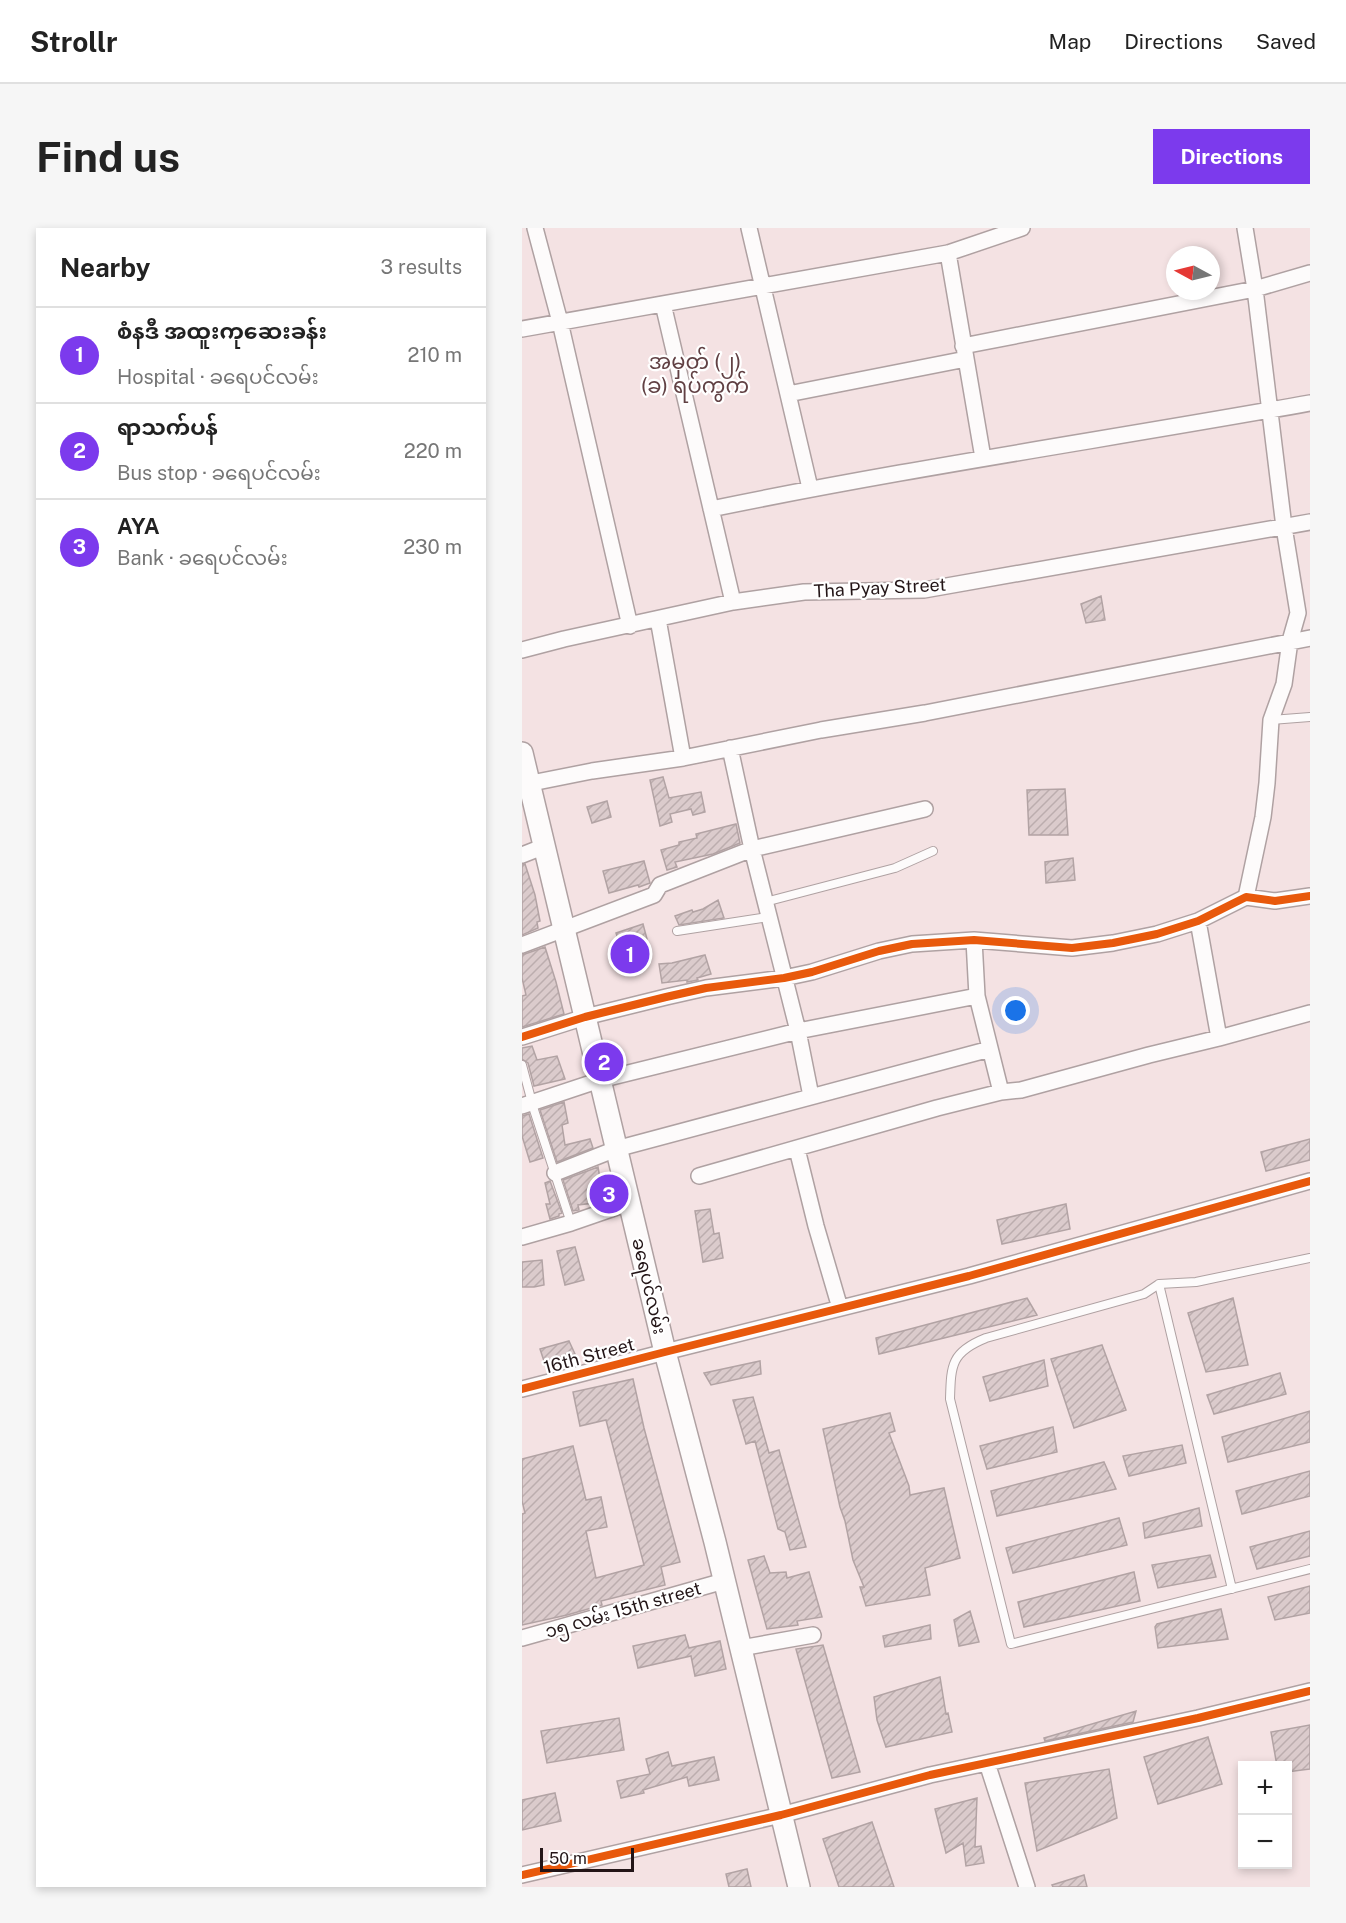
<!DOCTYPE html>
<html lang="en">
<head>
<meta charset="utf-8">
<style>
  body { margin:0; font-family:"Public Sans","Noto Sans Myanmar",sans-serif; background:#f6f6f6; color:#222 }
  .controls { position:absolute; right:18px; bottom:18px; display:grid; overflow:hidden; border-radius:0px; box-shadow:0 3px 9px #0003 }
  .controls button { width:54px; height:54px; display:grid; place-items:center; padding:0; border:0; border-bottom:2px solid #e0e0e0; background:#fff; color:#222; font:30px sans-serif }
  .compass { position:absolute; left:644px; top:18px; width:54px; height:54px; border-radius:50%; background:#fff; box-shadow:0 3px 9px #0003; rotate:277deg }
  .scale { position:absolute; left:18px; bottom:15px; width:94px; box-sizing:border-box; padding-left:6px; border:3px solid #231517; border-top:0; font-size:16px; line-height:21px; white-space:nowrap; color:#231517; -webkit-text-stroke:4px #fff; paint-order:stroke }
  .you { position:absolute; left:494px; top:783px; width:21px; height:21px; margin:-15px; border:4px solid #fff; border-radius:50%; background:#1a73e8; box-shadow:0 0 0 9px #1a73e833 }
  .badge { display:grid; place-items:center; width:39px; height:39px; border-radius:50%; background:#7c3aed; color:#fff; font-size:20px; font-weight:700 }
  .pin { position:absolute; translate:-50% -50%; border:3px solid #fff; box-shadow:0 2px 6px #0006 }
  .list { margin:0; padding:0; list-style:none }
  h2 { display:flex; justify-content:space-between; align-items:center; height:78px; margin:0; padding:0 24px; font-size:26px }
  h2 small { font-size:20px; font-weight:400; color:#767676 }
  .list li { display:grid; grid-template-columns:39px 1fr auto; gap:18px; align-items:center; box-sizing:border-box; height:96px; padding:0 24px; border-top:2px solid #e0e0e0 }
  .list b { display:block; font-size:22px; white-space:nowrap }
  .list p { margin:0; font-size:20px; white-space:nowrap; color:#767676 }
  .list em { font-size:20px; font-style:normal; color:#767676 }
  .map { position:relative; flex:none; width:788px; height:1659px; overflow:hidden; border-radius:0px }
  header { display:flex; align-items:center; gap:36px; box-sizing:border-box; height:84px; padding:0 30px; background:#fff; border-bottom:2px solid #e0e0e0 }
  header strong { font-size:28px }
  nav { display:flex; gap:33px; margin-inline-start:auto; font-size:21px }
  .intro { display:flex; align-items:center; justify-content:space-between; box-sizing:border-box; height:144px; padding:0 36px }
  h1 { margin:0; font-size:42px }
  .button { padding:15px 27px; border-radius:0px; background:#7c3aed; color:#fff; font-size:21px; font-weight:700 }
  main { display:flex; gap:36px; padding:0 36px }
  aside { flex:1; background:#fff; border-radius:0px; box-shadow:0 3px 9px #0003 }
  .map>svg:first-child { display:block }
  .building { fill:url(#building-hatch); stroke:#b2a3a4; stroke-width:1.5 }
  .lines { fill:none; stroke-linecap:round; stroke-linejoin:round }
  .service-casing { stroke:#afa1a2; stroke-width:10 }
  .minor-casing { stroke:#afa1a2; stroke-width:18 }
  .secondary-casing { stroke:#afa1a2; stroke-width:24 }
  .service { stroke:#fdfbfb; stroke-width:8 }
  .minor { stroke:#fdfbfb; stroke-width:15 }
  .secondary { stroke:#fdfbfb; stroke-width:21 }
  .cycleway-casing { stroke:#fff; stroke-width:11 }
  .cycleway { stroke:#e8590c; stroke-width:8 }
  .labels { text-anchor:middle; stroke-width:4.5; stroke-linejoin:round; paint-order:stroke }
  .street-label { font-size:18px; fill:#231517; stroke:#fff }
  .quarter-label { font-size:21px; fill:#614144; stroke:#fff }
</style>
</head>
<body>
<header>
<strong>Strollr</strong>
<nav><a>Map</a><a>Directions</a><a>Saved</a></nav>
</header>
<div class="intro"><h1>Find us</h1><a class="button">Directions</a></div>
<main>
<aside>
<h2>Nearby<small>3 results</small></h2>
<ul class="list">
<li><span class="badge">1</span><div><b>စံနဒီ အထူးကုဆေးခန်း</b><p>Hospital · ခရေပင်လမ်း</p></div><em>210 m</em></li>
<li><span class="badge">2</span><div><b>ရာသက်ပန်</b><p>Bus stop · ခရေပင်လမ်း</p></div><em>220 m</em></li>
<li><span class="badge">3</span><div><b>AYA</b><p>Bank · ခရေပင်လမ်း</p></div><em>230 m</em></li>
</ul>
</aside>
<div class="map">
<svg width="788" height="1659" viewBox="0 0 788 1659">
  <defs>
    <pattern id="building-hatch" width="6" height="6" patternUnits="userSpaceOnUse" patternTransform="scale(1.5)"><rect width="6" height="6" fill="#dbcbcc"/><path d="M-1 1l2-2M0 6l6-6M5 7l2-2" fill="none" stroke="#bcadae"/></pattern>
  </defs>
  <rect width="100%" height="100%" fill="#f4e2e3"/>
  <path class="building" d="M579,368l4,24 -19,3 -5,-19z
    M141,549l6,21 32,-6 4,20 -12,3 -2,-6 -21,5 2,8 -12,4 -10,-46z
    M543,561l3,46h-39l-2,-45z
    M85,573l4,16 -19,6 -5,-16z
    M214,596l4,19 -27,11 -38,8 2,5 -10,3 -6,-20 18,-5v-3l18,-4 -1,-4z
    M551,630l2,22 -29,3 -1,-21z
    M122,633l6,22 -11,4 -1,-2 -29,8 -6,-22z
    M3,636l10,31 5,26 -3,1 1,6 -16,7v-70z
    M196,672l6,18 -45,7 -4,-9 17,-6 1,2 10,-3z
    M121,696l4,15 -26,9 -5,-15z
    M23,719l11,35 8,32 -42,13v-31l4,-1 -4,-17v-23z
    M183,727l6,19 -14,4 1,2 -11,2v-2l-25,3 -3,-19 13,-1z
    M10,818l5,14 20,-4 8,23 -31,7 -6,-23 -6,-4v-11z
    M42,874l4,21 -6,2 3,20 25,-6 3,9 -36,14 -17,-52z
    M7,886l14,44 -13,4 -8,-26v-20z
    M788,911v21l-44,11 -5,-19z
    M76,939l3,17 -3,1 4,17 -24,3 1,5 -6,1 -10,-31z
    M28,953l12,32 -3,1v2l-9,3 -4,-15h4l-5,-21z
    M544,976l4,25 -68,15 -5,-24z
    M188,981l4,25 5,-1 4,25 -20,4 -8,-51z
    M53,1019l9,33 -19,5 -8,-34z
    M20,1032l2,25 -10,2h-12v-25z
    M505,1070l10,17 -158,39 -3,-16z
    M711,1070l15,67 -42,7 -18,-59z
    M47,1113l6,13 -31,7 -4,-12z
    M580,1117l24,65 -52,18 -23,-69z
    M522,1132l4,26 -58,15 -7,-24z
    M238,1133l1,13 -50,11 -7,-12z
    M758,1145l6,21 -72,20 -7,-19z
    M111,1151l11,49 36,134 -19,5 4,18 -64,16 1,4 -35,10 -45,10v-111l3,-1 -3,-12v-42l51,-13 13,54 15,-3 6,30 -21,4 10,47 48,-13 -38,-145 -26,6 -7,-34z
    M231,1169l16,56 10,-3 27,97 -16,3 -5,-18 -7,-3 -23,-88 -9,3 -13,-44z
    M788,1183v31l-82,20 -6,-25z
    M368,1185l5,18 -6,2 20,53 1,9 34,-7 16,70 -35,10 5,27 -64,11 -6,-19h4l-11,-27 -8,-39 -5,-14 -17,-78z
    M531,1199l4,25 -70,17 -7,-23z
    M660,1217l4,18 -57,13 -6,-20z
    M582,1234l12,27 -119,27 -6,-25z
    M788,1243v25l-68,18 -6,-23z
    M677,1280l3,18 -57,12 -2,-15z
    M597,1290l8,27 -114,28 -7,-25z
    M788,1303v25l-53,13 -7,-22z
    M688,1327l6,22 -58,11 -6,-23z
    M242,1328l6,17 16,-1 1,6 22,-6 13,45 -25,4 1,4 -31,4 -19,-69z
    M612,1344l6,29 -116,26 -6,-25z
    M788,1358v27l-35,7 -7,-23z
    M699,1381l7,30 -70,9 -3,-21 2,-3z
    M448,1383l9,31 -20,4 -5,-26z
    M408,1397l1,14 -46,8 -2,-11z
    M163,1407l4,13 31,-7 6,28 -31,7 -4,-20 -53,12 -5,-22z
    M301,1417l37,127 -28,6 -36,-129z
    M418,1449l6,37 2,-1 4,19 -66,15 -9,-27 -3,-23z
    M614,1483l-3,11 -88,19 -1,-3z
    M97,1490l5,32 -77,13 -6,-32z
    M788,1497v44l-23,3v-6h-10l-6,-34z
    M686,1509l14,47 -64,20 -14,-47z
    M146,1524l4,14 42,-9 5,23 -30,6 -2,-9 -44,13 1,3 -23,5 -4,-17 33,-7 -4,-15z
    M587,1541l8,49 -80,33 -12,-68z
    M33,1565l6,28 -39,9v-30z
    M455,1570l-2,49 6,-1 3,17 -18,3 -3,-23 -17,10 -11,-44z
    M350,1594l22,65h-55l-16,-48z
    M225,1641l4,18h-22l-3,-13z
    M562,1647l3,12h-34l-1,-2z"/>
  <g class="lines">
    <g class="service-casing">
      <path id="service" d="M749,492l39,-3
        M243,674l130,-34 38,-17
        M155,703l91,-14
        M0,837l12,45 37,113
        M788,1030l-114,24 -37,2 -15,10 -158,44c-35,14 -35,27 -36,61l61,245 299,-75
        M637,1056l73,305"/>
    </g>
    <g class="minor-casing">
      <path id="minor" d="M13,0l25,94 70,304
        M227,0l61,260
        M723,0l10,61 29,238 14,86 -8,28 -6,43 -13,36 -4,63 -4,34 -17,80
        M426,25l35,205
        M141,76l70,298
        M0,101l426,-76 74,-25
        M441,118l292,-57 55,-16
        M266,166l178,-35
        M189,281c198,-41 399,-70 599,-106
        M136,391l25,139
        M0,422l42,-11 169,-37 71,-10 120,-2 386,-68
        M208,520l22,101 46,182 13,65
        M0,557l70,-14 91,-13 138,-28 104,-17 385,-75
        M0,627l23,-9
        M452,712l3,56 24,96 20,-2 128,-35 70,-17 -21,-117
        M0,717l132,-50 6,-10 92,-36 173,-40
        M0,809l63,-20 81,-20 40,-9 78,-10 28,-6 67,-21 33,-7 62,-4 98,8 41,-5 44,-9 41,-13 48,-24 29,4 35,-5
        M697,810l91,-25
        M0,878l78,-26 198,-49 179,-35
        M275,921l19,77 24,82
        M33,945l61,-24 374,-100
        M177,948l238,-68 64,-16
        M0,1009l49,-14 58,-20
        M0,1161l143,-37 304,-76 341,-95
        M0,1410l202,-57
        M219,1420l72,-13
        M465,1535l40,124
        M0,1647l259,-60 149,-40 268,-57 112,-27"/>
    </g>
    <g class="secondary-casing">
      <path id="secondary" d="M0,525l143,599 50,190 84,345"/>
    </g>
    <use href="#service" class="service"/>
    <use href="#minor" class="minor"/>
    <use href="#secondary" class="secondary"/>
    <g class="cycleway-casing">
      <path id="cycleway" d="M0,809l63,-20 81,-20 40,-9 78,-10 28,-6 67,-21 33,-7 62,-4 98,8 41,-5 44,-9 41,-13 48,-24 29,4 35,-5
        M0,1161l143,-37 304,-76 341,-95
        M0,1647l259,-60 149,-40 268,-57 112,-27"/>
    </g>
    <use href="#cycleway" class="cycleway"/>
  </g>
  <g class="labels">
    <g class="street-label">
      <text transform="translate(358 360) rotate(-3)" y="6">Tha Pyay Street</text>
      <text transform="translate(127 1058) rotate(77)" y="6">ခရေပင်လမ်း</text>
      <text transform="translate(67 1128) rotate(-15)" y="6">16th Street</text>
      <text transform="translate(101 1382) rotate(-16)" y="6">၁၅ လမ်း 15th street</text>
    </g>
    <g class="quarter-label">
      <text x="173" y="141">အမှတ် (၂)<tspan x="173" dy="24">(ခ) ရပ်ကွက်</tspan></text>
    </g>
  </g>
</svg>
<div class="controls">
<button>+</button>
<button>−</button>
</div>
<svg class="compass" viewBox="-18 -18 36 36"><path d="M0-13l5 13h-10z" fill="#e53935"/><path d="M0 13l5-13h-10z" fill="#767676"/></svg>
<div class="scale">50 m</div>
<div class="you"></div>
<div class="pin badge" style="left:108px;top:726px">1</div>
<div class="pin badge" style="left:82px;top:834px">2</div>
<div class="pin badge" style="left:87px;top:966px">3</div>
</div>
</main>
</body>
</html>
